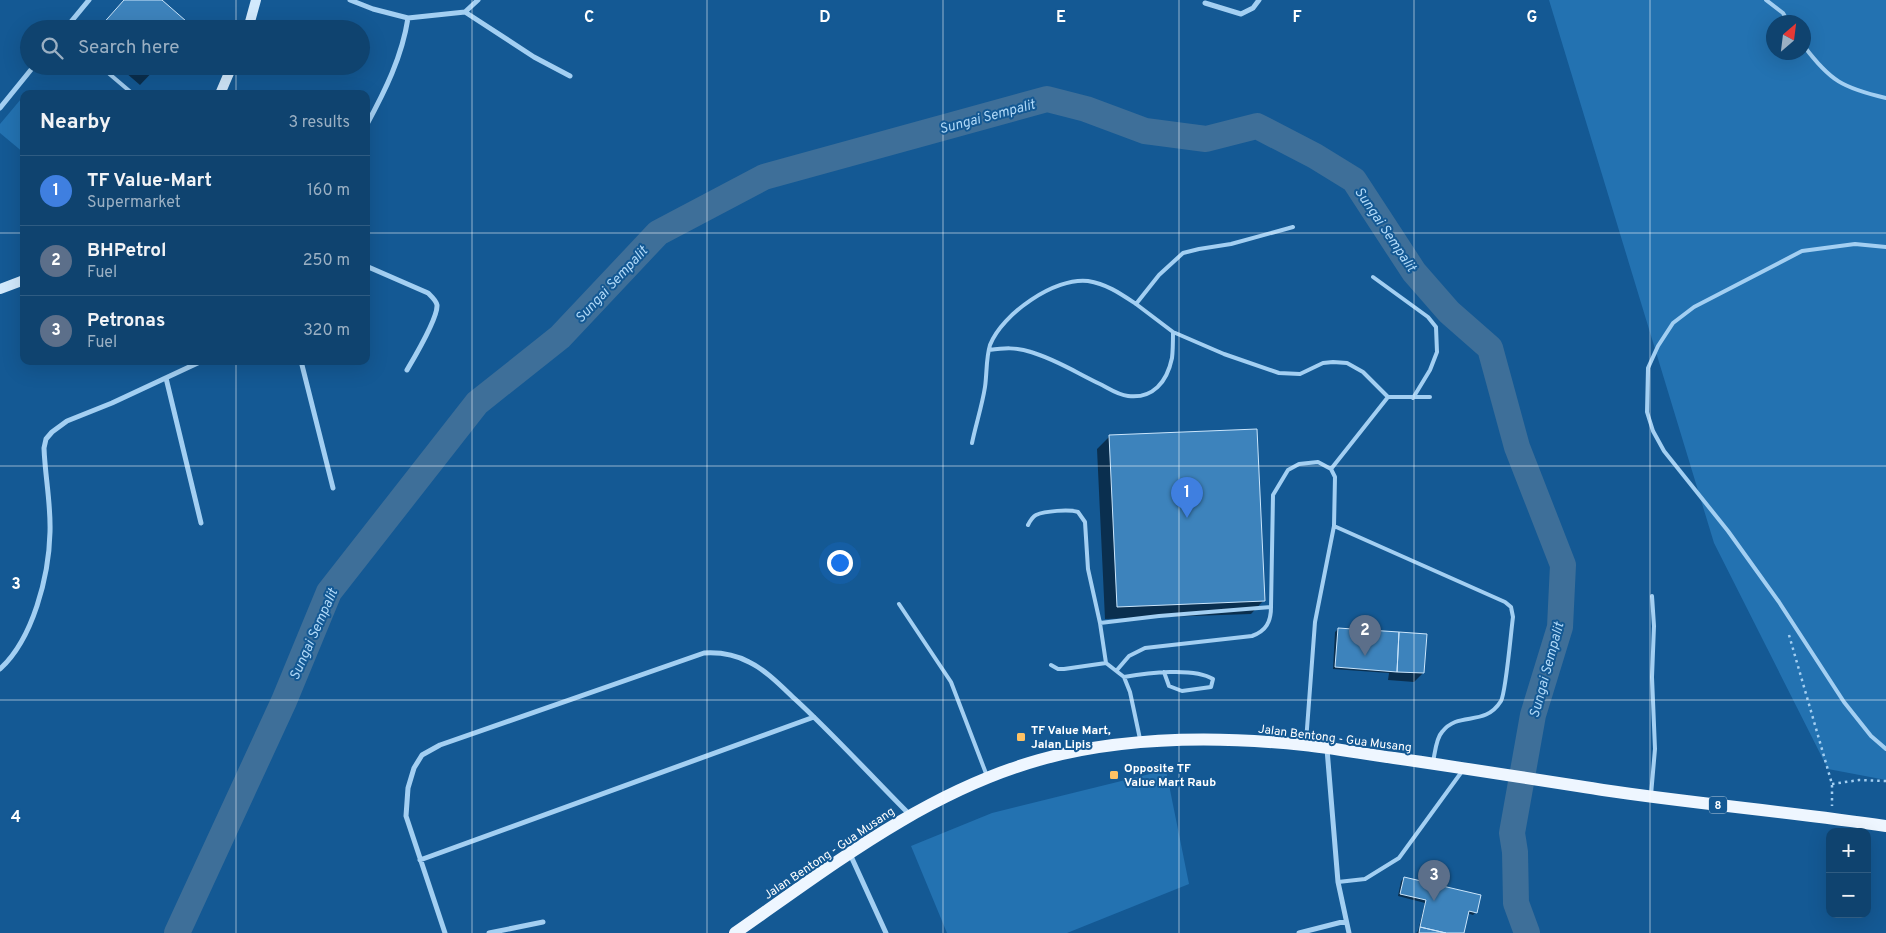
<!DOCTYPE html>
<html lang="en">
<head>
<meta charset="utf-8">
<style>
  body { margin:0; font-family:Overpass,sans-serif; background:#184a74; color:#f1f3f6 }
  .controls { position:absolute; right:15px; bottom:15px; display:grid; overflow:hidden; border-radius:10px; box-shadow:0 5px 20px #0002 }
  .controls button { width:45px; height:45px; display:grid; place-items:center; padding:0; border:0; border-bottom:1px solid #2f5c82; background:#0f436f; color:#f1f3f6; font:25px sans-serif }
  .compass { position:absolute; left:1766px; top:15px; width:45px; height:45px; border-radius:50%; background:#0f436f; box-shadow:0 5px 20px #0002; rotate:28deg }
  .you { position:absolute; left:839px; top:562px; width:18px; height:18px; margin:-12px; border:4px solid #fff; border-radius:50%; background:#1a73e8; box-shadow:0 0 0 8px #1a73e833 }
  .badge { display:grid; place-items:center; width:32px; height:32px; border-radius:50%; background:#8bbbb9; color:#fff; font-size:16px; font-weight:700 }
  .pin { position:absolute; translate:-50% -41px; filter:drop-shadow(0 1px 2px #0008) }
  .pin::after { content:''; position:absolute; top:26px; width:18px; height:15px; background:inherit; clip-path:polygon(0 0,100% 0,50% 100%) }
  .list { margin:0; padding:0; list-style:none }
  h2 { display:flex; justify-content:space-between; align-items:center; height:65px; margin:0; padding:0 20px; font-size:21px }
  h2 small { font-size:16px; font-weight:400; color:#9bb0c3 }
  .list li { display:grid; grid-template-columns:32px 1fr auto; gap:15px; align-items:center; box-sizing:border-box; height:70px; padding:0 20px; border-top:1px solid #2f5c82 }
  .list b { display:block; font-size:19px; white-space:nowrap }
  .list p { margin:0; font-size:16px; white-space:nowrap; color:#9bb0c3 }
  .list em { font-size:16px; font-style:normal; color:#9bb0c3 }
  .icon { flex:none; width:28px; height:28px; fill:none; stroke:currentColor; stroke-width:2; stroke-linecap:round; stroke-linejoin:round }
  .map { position:relative; flex:none; width:1886px; height:933px; overflow:hidden }
  .search { position:absolute; background:#0f436f; box-shadow:0 5px 20px #0002; left:20px; top:20px; width:350px; height:55px; display:flex; align-items:center; gap:12px; box-sizing:border-box; padding:0 18px; border-radius:28px; color:#9bb0c3; font-size:19px }
  .panel { position:absolute; background:#0f436f; box-shadow:0 5px 20px #0002; left:20px; top:90px; width:350px; height:275px; border-radius:10px }
  .map>svg:first-child { display:block }
  .green { fill:#2372b1; fill-rule:evenodd }
  .shadow { fill:#0007 }
  .lines { fill:none; stroke-linecap:round; stroke-linejoin:round }
  .river { stroke:#3e6f99; stroke-width:26 }
  .building { fill:#3d83bc; stroke:#cbe6fc }
  .path { stroke:#a3cff2; stroke-width:2.5; stroke-dasharray:2.5 4; stroke-linecap:butt }
  .lane { stroke:#a3cff2; stroke-width:4 }
  .street { stroke:#a3cff2; stroke-width:5 }
  .secondary { stroke:#d2e9fc; stroke-width:10 }
  .primary { stroke:#eef6ff; stroke-width:12 }
  .grid { fill:none; stroke:#fff; stroke-width:1; stroke-opacity:0.55 }
  .poi-dot { fill:#ffc264; stroke:#145994; stroke-width:2 }
  .labels { text-anchor:middle; stroke-width:4; stroke-linejoin:round; paint-order:stroke }
  .shield { fill:#145994; stroke:#b8cddf; stroke-width:1 }
  .shield-label { font-size:11px; font-weight:bold; fill:#fff }
  .poi-label { font-size:12px; font-weight:bold; fill:#fff; stroke:#145994; text-anchor:start }
  .street-label { font-size:12px; fill:#fff; stroke:#145994 }
  .water-label { font-size:14px; font-style:italic; fill:#b0d9f8; stroke:#145994 }
  .grid-label { font-size:16px; text-anchor:middle; font-weight:bold; fill:#fff; stroke:#145994; stroke-width:4; stroke-linejoin:round; paint-order:stroke }
</style>
</head>
<body>
<div class="map">
<svg width="1886" height="933" viewBox="0 0 1886 933">
  <rect width="100%" height="100%" fill="#145994"/>
  <path class="green" d="M1549,0h337v780l-58,-11 -114,-226zM1774,22h30v30h-30z
    M21,99l3,3v51l-24,-20v-9z
    M1166,770l23,114 -122,49h-120l-36,-87 81,-33z"/>
  <path class="shadow" d="M124,0h36l32,28 -94,1z
    M118,66h40l-18,19z
    M1110,436l153,165 -12,13 -146,5 -8,-170z
    M1338,629l85,44 -9,9 -26,-2 1,-7 -56,-4 2,-37z
    M1404,878l72,34 -3,3 -6,-2 -5,20h-46l2,-2 7,-28 -27,-7 3,-15z"/>
  <g class="lines">
    <path class="river" d="M177,933l107,-232 45,-109 148,-189 83,-66 98,-104 106,-56 283,-78 39,10 59,22 61,8 51,-13 58,30 39,24 60,92 35,40 41,36 27,99 46,118 -3,62 -27,88 -21,118 3,19 1,51 11,30"/>
  </g>
  <path class="building" d="M124,0h38l32,28 -92,1 -2,-2z
    M145,66h15l-7,8z
    M1257,429l8,172 -148,6 -8,-172z
    M1338,628l61,4 -2,40 -62,-5z
    M1399,632l28,2 -3,39 -27,-1z
    M1404,877l77,18 -4,18 -8,-2 -5,22h-18l-26,-6 6,-27 -26,-6z
    M1420,927l26,6h-27z"/>
  <g class="lines">
    <path class="path" d="M1789,635l43,149v22
      M1832,784l27,-4 27,1"/>
    <path class="lane" d="M1766,0l17,13 5,9
      M1804,46c26,35 39,42 82,52
      M100,66l33,28
      M1886,247l-31,-3 -53,7 -108,56 -21,16 -15,23 -10,22 -1,44 6,19 11,20 64,80 51,71 65,100 27,34 15,13
      M1373,277l55,40 8,10 1,25 -7,18 -17,28
      M1136,304l37,28 51,22 55,19 21,1 23,-11 10,-1 14,1 16,9 25,25h42
      M989,350c15,-2 27,-3 42,2 24,7 46,21 69,32 8,4 18,11 28,12 25,3 39,-14 44,-38 1,-8 1,-18 1,-26
      M972,443c4,-19 10,-37 13,-56 2,-14 1,-29 5,-42 12,-31 65,-68 98,-64 19,3 33,13 48,23l23,-29 24,-22 16,-4 32,-5 62,-17
      M1331,469l57,-72
      M1028,525c2,-4 4,-8 8,-10 9,-4 33,-6 42,-3l7,10 3,47 12,54 6,40 -42,6h-6l-7,-4
      M899,604l52,78 36,94
      M1100,623l59,-7 112,-9 2,-112 15,-25 11,-6 19,-2 13,7 4,8 -1,49 171,76 6,5 2,10c-2,14 -7,75 -12,84 -17,27 -42,9 -59,31 -6,6 -7,21 -9,30
      M1106,663l18,14 6,15 10,47
      M1117,670l12,-14 16,-8 107,-12c14,-5 19,-14 19,-29
      M1124,677c23,-4 70,-10 89,2l-2,8 -29,4 -13,-5 -5,-14
      M1306,742l9,-120 19,-96
      M1651,795l4,-46 -3,-72 2,-51 -2,-30
      M1338,882l27,-3 34,-21 64,-88"/>
    <path class="street" d="M350,0l23,9 35,9 57,-6 13,-12
      M1205,3l36,11 12,-6 6,-8
      M465,12l69,45 36,19
      M65,29l24,-29
      M0,108l34,-42
      M366,126c19,-35 36,-69 42,-108
      M366,266l62,27c4,4 8,7 9,12 1,13 -23,53 -30,65
      M301,361l32,127
      M166,378l35,145
      M0,669c33,-30 49,-93 50,-137 1,-28 -5,-56 -6,-84l2,-9 6,-7 15,-11 45,-18 90,-42
      M1327,749l11,133 11,51
      M850,854l36,79
      M420,860l394,-143
      M445,933l-39,-117 2,-28 6,-20 8,-13 18,-10 264,-92c16,-1 30,1 45,9 17,8 33,25 47,38 40,37 76,77 114,115
      M489,933l54,-11
      M1299,933l47,-12"/>
    <path class="secondary" d="M248,29l8,-29
      M220,94l12,-28
      M0,289l24,-9"/>
    <path class="primary" d="M735,933c95,-66 190,-141 304,-173 85,-24 177,-24 265,-15 30,3 60,9 90,13 70,10 139,21 209,32 94,14 189,22 283,36"/>
  </g>
  <path class="grid" d="M236,0v29M472,0v933M707,0v933M943,0v933M1179,0v933M1414,0v933M1650,0v933M236,66v28M0,233h24M366,233h1520M236,361v572M0,466h1886M0,700h1886"/>
  <g class="poi-dot">
    <rect x="1016" y="732" width="10" height="10" rx="2.5"/>
    <rect x="1109" y="770" width="10" height="10" rx="2.5"/>
  </g>
  <g class="labels">
    <rect class="shield" x="1709" y="796.5" width="18" height="17" rx="4"/>
    <g class="shield-label">
      <text x="1718" y="809">8</text>
    </g>
    <g class="poi-label">
      <text x="1031" y="734">TF Value Mart,<tspan x="1031" dy="14">Jalan Lipis</tspan></text>
      <text x="1124" y="772">Opposite TF<tspan x="1124" dy="14">Value Mart Raub</tspan></text>
    </g>
    <g class="street-label">
      <text transform="translate(1335 738) rotate(7)" y="4">Jalan Bentong - Gua Musang</text>
      <text transform="translate(829 853) rotate(-34)" y="4">Jalan Bentong - Gua Musang</text>
    </g>
    <g class="water-label">
      <text transform="translate(987 116) rotate(-15)" y="5">Sungai Sempalit</text>
      <text transform="translate(1386 229) rotate(56)" y="5">Sungai Sempalit</text>
      <text transform="translate(611 284) rotate(-47)" y="5">Sungai Sempalit</text>
      <text transform="translate(313 634) rotate(-66)" y="5">Sungai Sempalit</text>
      <text transform="translate(1546 670) rotate(-75)" y="5">Sungai Sempalit</text>
    </g>
  </g>
  <g class="grid-label">
    <text x="589" y="22">C</text>
    <text x="825" y="22">D</text>
    <text x="1061" y="22">E</text>
    <text x="1297" y="22">F</text>
    <text x="1532" y="22">G</text>
    <text x="16" y="589">3</text>
    <text x="16" y="822">4</text>
  </g>
</svg>
<div class="controls">
<button>+</button>
<button>−</button>
</div>
<svg class="compass" viewBox="-18 -18 36 36"><path d="M0-13l5 13h-10z" fill="#e53935"/><path d="M0 13l5-13h-10z" fill="#9bb0c3"/></svg>
<div class="you"></div>
<div class="pin badge" style="left:1187px;top:518px;background:#3f7fe0">1</div>
<div class="pin badge" style="left:1365px;top:656px;background:#5c6f8a">2</div>
<div class="pin badge" style="left:1434px;top:901px;background:#5c6f8a">3</div>
<div class="search"><svg class="icon" aria-label="search" viewBox="0 0 24 24"><circle cx="10" cy="10" r="6"/><path d="M15 15l6 6"/></svg>Search here</div>
<section class="panel">
<h2>Nearby<small>3 results</small></h2>
<ul class="list">
<li><span class="badge" style="background:#3f7fe0">1</span><div><b>TF Value-Mart</b><p>Supermarket</p></div><em>160 m</em></li>
<li><span class="badge" style="background:#5c6f8a">2</span><div><b>BHPetrol</b><p>Fuel</p></div><em>250 m</em></li>
<li><span class="badge" style="background:#5c6f8a">3</span><div><b>Petronas</b><p>Fuel</p></div><em>320 m</em></li>
</ul>
</section>
</div>
</body>
</html>
